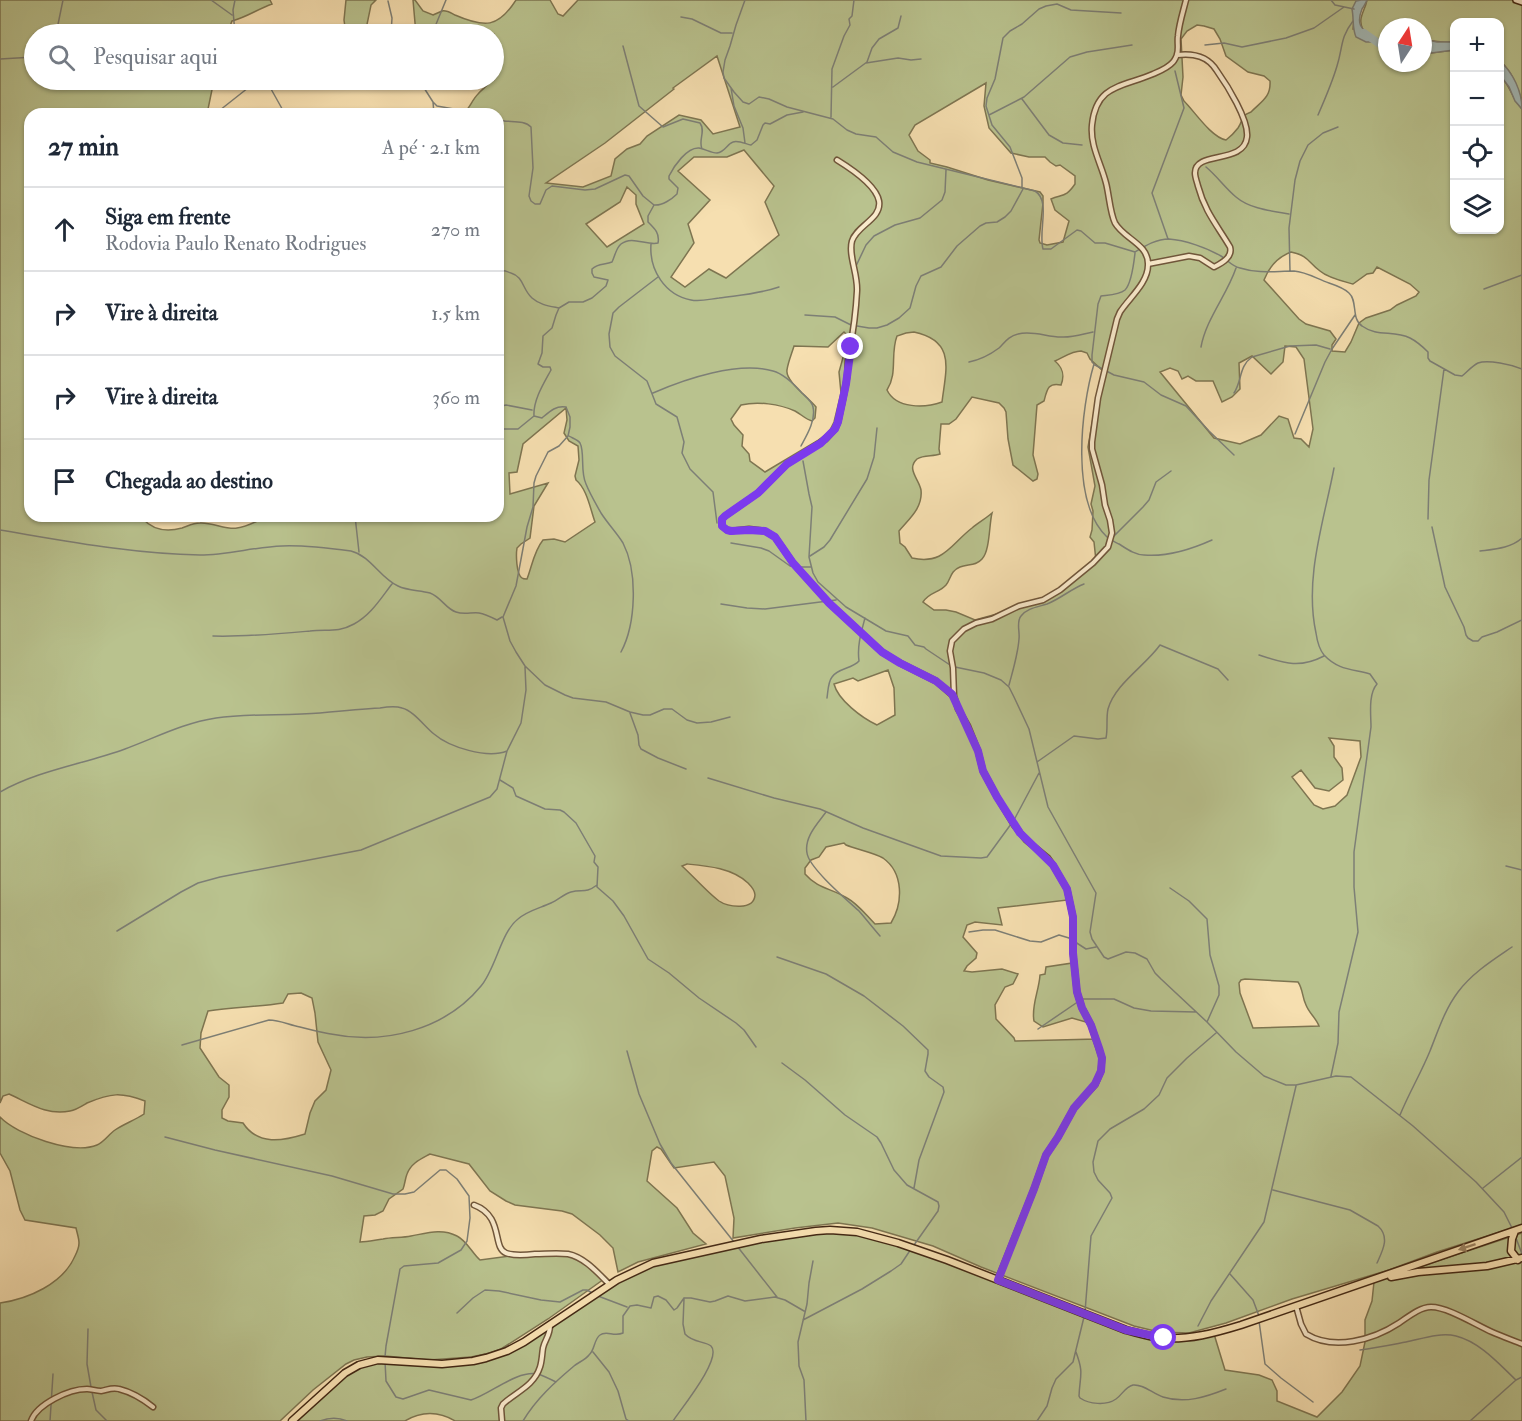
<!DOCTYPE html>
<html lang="pt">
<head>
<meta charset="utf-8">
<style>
  body { margin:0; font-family:"IM FELL Double Pica",serif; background:#f2f2f3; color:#1f2937 }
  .controls { position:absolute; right:18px; top:18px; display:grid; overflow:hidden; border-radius:12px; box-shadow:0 2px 4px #0004 }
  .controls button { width:54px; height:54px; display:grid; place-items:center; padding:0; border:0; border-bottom:2px solid #e0e1e3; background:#fff; color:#1f2937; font:30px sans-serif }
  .compass { position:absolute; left:1378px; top:18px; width:54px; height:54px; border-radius:50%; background:#fff; box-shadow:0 2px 4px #0004; rotate:12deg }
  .stop { position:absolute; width:18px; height:18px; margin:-14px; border:4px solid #7c3aed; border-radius:50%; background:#fff }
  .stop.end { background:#7c3aed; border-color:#fff; box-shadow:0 2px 6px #0008 }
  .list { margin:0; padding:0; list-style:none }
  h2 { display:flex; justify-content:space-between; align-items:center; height:78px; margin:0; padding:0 24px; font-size:26px }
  h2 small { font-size:20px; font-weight:400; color:#747a83 }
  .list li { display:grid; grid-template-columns:39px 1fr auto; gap:18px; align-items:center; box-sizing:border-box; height:84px; padding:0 24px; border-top:2px solid #e0e1e3 }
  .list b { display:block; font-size:22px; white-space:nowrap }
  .list p { margin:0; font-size:20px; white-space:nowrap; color:#747a83 }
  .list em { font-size:20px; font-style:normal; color:#747a83 }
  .icon { flex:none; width:33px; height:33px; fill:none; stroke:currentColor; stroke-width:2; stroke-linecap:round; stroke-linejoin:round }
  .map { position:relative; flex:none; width:1522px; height:1421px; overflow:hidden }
  .search { position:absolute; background:#fff; box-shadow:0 2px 4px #0004; left:24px; top:24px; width:480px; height:66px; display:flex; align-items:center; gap:15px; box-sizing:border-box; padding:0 21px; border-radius:33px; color:#747a83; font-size:22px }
  .panel { position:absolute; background:#fff; box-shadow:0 2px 4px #0004; left:24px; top:108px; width:480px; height:414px; border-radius:18px }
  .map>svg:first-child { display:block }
  .green { fill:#b9c28e; stroke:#7e7551; stroke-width:1.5; fill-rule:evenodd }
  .water { fill:#a3b9b7; stroke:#7d7f76; stroke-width:1.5 }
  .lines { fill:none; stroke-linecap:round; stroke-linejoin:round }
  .stream { stroke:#7d7f76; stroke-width:1.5 }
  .river { stroke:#a3b9b7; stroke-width:8 }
  .street-casing { stroke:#70563b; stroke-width:7 }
  .secondary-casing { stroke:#432814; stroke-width:8 }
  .primary-casing { stroke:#432814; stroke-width:9 }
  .street { stroke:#f9eacc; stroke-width:4 }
  .secondary { stroke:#f9eacc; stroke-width:5 }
  .primary { stroke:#f6dfb0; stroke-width:6 }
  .oneway { fill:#9c8462 }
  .route { stroke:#7c3aed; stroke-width:8 }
</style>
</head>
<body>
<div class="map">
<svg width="1522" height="1421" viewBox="0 0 1522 1421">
  <rect width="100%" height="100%" fill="#f6dfb0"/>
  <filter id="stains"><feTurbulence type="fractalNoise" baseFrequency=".00333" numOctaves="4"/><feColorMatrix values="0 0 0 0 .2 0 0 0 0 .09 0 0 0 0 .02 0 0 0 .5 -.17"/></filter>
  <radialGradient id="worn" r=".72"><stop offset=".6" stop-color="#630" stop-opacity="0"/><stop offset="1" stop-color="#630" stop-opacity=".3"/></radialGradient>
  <path class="green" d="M0,0h270l2,4c-14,5 -25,13 -40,17l-5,13h-193v46h180l-7,34h-177v402h113v3c10,11 24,13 39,9 6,-2 11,-5 18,-5 11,-1 27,7 37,5 10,-1 21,-7 30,-12h231v-402h-35c7,-6 9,-14 15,-20 5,-6 10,-8 13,-14h3v-46h-78l-3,-34h2l8,11 10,4c2,-1 7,-3 9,-4 5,-1 9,2 13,4 30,13 43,13 61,-15h34l8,14 5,2 15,-16h783l-5,2 -3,27 10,1c-6,-12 2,-19 4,-30h146l9,5v96c-5,-15 -10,-30 -22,-40v-39h-46v20c-10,1 -21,-1 -31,-3v-12h-36v36h36v-12l8,2 23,-3v180h46v-155c11,12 11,22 22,34v1116l-85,27 -48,18 -97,29 -66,24 -37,10 -30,-1 -25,-6 -153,-59 -48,-21 -61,-18 -34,-5 -43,5 -62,10 1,-20 -9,-42 -11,-14 -40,6 -13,-19 -4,-2 -5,4 -5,30 30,27 16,25 13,11 -68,18 -20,10 -5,-24 -13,-13 -28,-21 -10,-3 -47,-6 -9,-4 -16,-10 -21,-27 -39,-10c-9,5 -19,9 -23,20 -2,5 -2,10 -4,15l-14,10 -6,12 -8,4 -11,1 -4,26c8,0 15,-2 23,-3 9,-2 19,-1 28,-3 16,-3 31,-8 46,0 10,5 15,17 23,24l45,-6 49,1 30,24 -56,40 -47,30 -11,4 -19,4 -42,3 -44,-4 -18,1 -13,3 -8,4 -33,26 -33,31h-280v-118c28,-4 63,-19 75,-47 2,-4 4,-9 4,-13 0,-5 -2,-10 -3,-15l-51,-8 -5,-10 -10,-39 -10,-18v-36c17,18 73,38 97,28 7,-3 12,-11 18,-15 9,-6 20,-10 29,-16l1,-13c-24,-9 -34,-8 -58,2 -5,3 -11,7 -17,8 -23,5 -41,-8 -61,-17l-6,2 -3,7zM1197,25l7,1 10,3 6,10 6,17 22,16 16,4 6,5c1,16 -8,20 -19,31 -11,4 -7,7 -13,16 -3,4 -8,9 -12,12 -15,-3 -31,-28 -42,-39l-3,-6 2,-18 -2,-38 6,-8zM717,56l23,71 -27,7 -12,-14 -22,-5 -32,21 -7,8 -13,5 -12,10 -4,17 -28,11 -37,-4 59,-40 69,-54 -1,-1zM986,83l-2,23 5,22 22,25 18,4h16l5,5 6,4 4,-1 15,11v8c-9,13 -11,10 -24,15l4,11 14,11 -6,21 -16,3 -7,-2 -1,-3 4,-37v-7l-3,-4 -52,-12 -41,-13 -17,-4v-3l-12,-9 -9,-16 6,-10zM744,150l30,36 -9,16 14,33 -53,43 -17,-9 -24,18 -14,-10 23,-34 -6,-19 22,-24 -32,-29 16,-14h33zM627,187l9,8v9l8,20 -37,23 -21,-23 34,-22zM1291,252c18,4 16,9 29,19 8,7 22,10 33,13l14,-10 6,-1 4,-6 33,17 9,8 -3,4 -19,9 -7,5 -24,8 -7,5 -8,19 -6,10 -13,-1v-6l4,-6 -6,-8 -24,-7 -7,-5 -35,-39c5,-13 14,-23 27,-28zM844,332l2,2 1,9 -8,29 2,21 -7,29 -5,10 -12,9 -52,31 -15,-11 -1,-7 -7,-8 1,-11 -9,-10 -3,-6 10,-14c17,-4 38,-1 54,6 6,3 10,8 17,10l3,-3 1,-11c-7,-9 -31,-26 -29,-37 1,-8 5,-17 7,-24l34,1zM914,332c42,9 32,37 28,70 -17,6 -46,7 -55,-12 11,-17 3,-36 10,-54l9,-3zM1285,346l11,1 8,12 9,70 -4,18 -8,-8 -7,-1 -6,-19 -9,-3 -18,19 -21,9 -26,-6 -54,-66 10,-4 8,3 4,8 6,-3 8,5h17l9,21 10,-5 8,-8 -1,-26 13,-7 19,18 12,-12zM1081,351l6,2 3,6 13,12 -4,13 -11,63 7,39 -4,18 2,7 -1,19 -2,7 4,5 2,19 -34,27 -20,11 -20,4 -25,11 -22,6 -19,-8 -10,-2h-12l-11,-8c6,-10 16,-9 23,-17 5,-6 4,-14 14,-18 8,-3 16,-1 22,-8 8,-8 7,-34 10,-46 -7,6 -14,10 -20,15 -22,17 -28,37 -60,30l-7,-11 -5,-4 -1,-12c10,-12 24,-23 22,-41 -2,-11 -15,-21 -4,-31 7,-5 16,-2 23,-5l-1,-5 2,-25h8l7,-5 16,-22 27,6 5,5 2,4 2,27 5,26 20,16 4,-2 1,-5 -5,-19 4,-50 7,-4c3,-11 4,-19 17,-16 4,-10 2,-17 -6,-24 9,-4 17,-10 26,-10zM566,408l1,12 -3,13 5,8 9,5 1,14 -4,16 1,4c11,9 14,28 19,42l-30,20 -11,-3 -11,1c-9,11 -11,26 -16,39 -2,0 -4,0 -5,-1 -6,-4 -6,-24 -5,-30l4,-4 9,-6 4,-32 14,-23 -38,11 -1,-21 8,-1 6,-28zM888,670l6,18 1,27 -18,10c-15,-7 -39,-25 -43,-41l19,-6 5,3zM1329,738l31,3 1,16 -14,38 -12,11 -12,3 -9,-4 -22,-28 9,-7 14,18 14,3 14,-11 -1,-12 -8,-11v-11zM844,843l2,2c10,4 29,8 37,13 21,15 20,45 8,65l-16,1c-9,-9 -17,-20 -28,-26 -16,-10 -29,-9 -42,-24v-6l6,-8 8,-3 7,-10zM687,864c21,2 45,4 61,19 3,3 7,7 7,12 -1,16 -27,12 -36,6 -11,-8 -26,-25 -37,-35zM1067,900l7,26 -2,37 -26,4 -1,7 -5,1c-1,16 -9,31 -6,46l9,6 29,-9 21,6 4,15 -82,2 -1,-3 -18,-19 -1,-14 10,-18 8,-3 5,-10 -16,-5 -30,3 -8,-1 3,-5 9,-8 1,-5 -14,-16 4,-12 8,-3 27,3 -4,-17zM1245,979l53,3c5,7 4,15 8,23 3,8 10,13 13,21l-66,2 -13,-35 -1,-10 2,-3zM301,993l11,5 3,15 3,29 13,28 -5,20 -11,11 -5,12 -5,21c-22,7 -47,12 -62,-11l-15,-2 -6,-3v-8l7,-13v-12l-10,-8 -19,-29 1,-15 7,-22c25,-4 50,-4 75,-8l5,-9z
    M346,0h30l-5,5 -6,29h-19l-2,-14z
    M838,1231l32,4 288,105h32l24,-6 11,36 34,5 13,5 5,11v10l40,16 25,-25 18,-26 5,-24v-22l7,-19 2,-19 148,-49v188h-1067c-16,-10 -34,-10 -50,0h-114l58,-50 20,-8h99l39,-11 96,-64 37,-19 104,-25z"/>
  <path class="water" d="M1361,0h6c-1,3 -3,6 -5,9 -6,15 -1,20 10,27l1,6h-7l-10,-5c-4,-9 -2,-18 -4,-28l4,-8z
    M1423,39l14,3h17v8l-23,3 -8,-2z
    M1500,61c13,12 22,30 22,48l-7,-8 -6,-14 -9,-12z"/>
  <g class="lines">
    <path class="stream" d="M211,0l21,15
      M235,0l-2,10 2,24
      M745,0l-9,25 -6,21 -5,14 -2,12 1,6 10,14 9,10 6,2 10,-7 10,2 18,8 46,12 14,11 9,4 20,3 17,15 24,10 118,29c16,10 3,40 8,58h8l26,-19 4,1 14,12h10l30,9c10,-6 21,-13 34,-13 16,1 38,9 52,17 7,4 10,10 19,12 19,6 35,3 54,3 13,1 23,8 35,12 6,2 15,5 20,10 9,8 2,26 13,33 15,11 32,4 48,12 6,3 13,9 18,14v6l2,3 25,14 7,1c5,-4 10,-10 16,-13 10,-4 34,2 44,6
      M1331,0l4,5 19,4
      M388,1l4,17 -1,16
      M681,17l11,2 29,14h11
      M56,34l7,-34
      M432,34l14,-34
      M1205,45l19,-2 18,4 44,-9 28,-10 30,-21
      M623,46l16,60 24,21 20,-8 17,4c6,8 -2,17 2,26
      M0,59l34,-2
      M866,63l32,-5 13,2 10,-1
      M266,80l19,34
      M353,80l7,5 12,-5
      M419,80l14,22 1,12
      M833,87l34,-25 5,-14 7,-9 19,-11 3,-12
      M731,88l3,18 9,22 2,15
      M1022,99l27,36 14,8 19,2
      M433,102l4,4 45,8
      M215,114l43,-34
      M989,115l35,-18 46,-40 17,-5 45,-7
      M1318,115c7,-16 14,-32 19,-49 6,-19 3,-28 16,-45
      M831,117l1,-48 12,-33 6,-11 -1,-6 3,-3 2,-16
      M498,120c11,3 26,-1 33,7l2,41 -4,28 2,5 4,3h5l6,-14 6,-4 33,4 10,-1 30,-14 4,1 14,20 11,9
      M1206,167c11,9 19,21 30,30 14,12 36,14 53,17
      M1022,187v-9l-12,-31 -18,-22 -6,-19 1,-8 8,-19 8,-41 7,-7 12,-7 17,-15 7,-3 11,-2 14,6 50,3
      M1168,239l-16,-46 32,-85 -9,-37
      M651,244c-2,26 14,51 40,56 9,2 19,-1 28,-2 21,-3 40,-4 60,-11
      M1135,253c-1,9 -4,31 -10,37 -6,5 -16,5 -24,6l-3,8 -6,51v7l2,2c-13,44 -24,138 13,173 3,3 8,5 12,7 8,5 16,11 25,11 23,2 48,-6 68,-15
      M856,266l10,-21 8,-9 21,-11 25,-7 22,-18 3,-8 1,-22
      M1290,271l-1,-43 6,-48 5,-19 8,-16 15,-12 15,-6
      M498,273c6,-4 7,-2 13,0 13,4 11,16 21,25 8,7 17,8 27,10
      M658,277l-39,30 -6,6 -4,21 1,13 5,9 32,25 9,23 21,13 7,25 -2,11 8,16 23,23 4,31
      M1484,289l38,-14
      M805,315l30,2 16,8 18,3h8l10,-3 12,-7 11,-10 6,-22 5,-10 20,-9 16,-21 23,-20 6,-3 11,-1 8,-5 6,-6 12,-22
      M1201,347c5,-28 26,-52 35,-79
      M969,362c10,-2 22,-8 30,-14 6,-6 10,-12 19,-14 14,-4 29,3 43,3 10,1 22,-3 32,-5
      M1095,365l19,10 30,7 17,13 25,11 23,25 25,24
      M653,393c32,-14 85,-32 120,-22 11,3 21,13 29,22 4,4 10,8 11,14 3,13 -6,28 -12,39
      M1234,393c8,-12 5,-27 18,-36l38,-11 26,-1 14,4
      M498,407l8,-2 26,5
      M534,416c-1,-16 10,-33 17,-46l-1,-3h-7l-5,-3 4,-11 1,-17 9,-8 4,-13 3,-7 10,-6h14l9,-4 14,-12 2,-6 -14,-3 -2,-4v-4c6,-6 13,-4 20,-7 3,-6 4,-14 9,-18 11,-9 26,2 37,-1 2,-10 -4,-15 -10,-21v-6l6,-11c8,1 18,-6 23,-11l1,-6 -9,-9v-3c5,-10 18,-29 30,-28 6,1 12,5 18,5 8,-1 10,-9 16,-11 5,-2 13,2 18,3l6,-5 6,-15 2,-2 5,1 17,-9 16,-3
      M498,429h20l16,-13 8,2c7,-6 14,-13 24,-11l4,10v10l-2,9 -9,10 -11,6 -12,24 -2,7 -1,24 -6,20 -11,59 -13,31 7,24 6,11 9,14 20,19 20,10 8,3 33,4 24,10 13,3h7l14,-6h8l15,11 10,3 14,-1 19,-5
      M1295,434l30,-72 7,-13 23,-34
      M569,436c3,2 9,4 11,7 5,9 0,29 6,41 4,10 10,20 15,29 7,11 16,20 22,30 15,29 13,81 -2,109
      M803,461l6,33 3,13 -3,50 4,16 5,9 28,25 40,24 22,5 7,9 9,2 2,2 24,16
      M355,516l4,36
      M1428,519l1,-39 15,-111
      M1432,527l13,60 19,40 2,8 2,3 5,3h5l4,-4 15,-5 25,-12
      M0,530c66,11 133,24 200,25 28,0 54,-8 82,-9 22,-1 46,2 69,5 20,5 29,27 47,35 10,5 22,4 32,7 11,4 16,16 26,19 8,3 16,0 23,1 6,1 12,4 18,7l5,-3
      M1111,539l32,-32 6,-7 7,-18 15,-11
      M731,543l30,5 8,3 21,15 6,1h15
      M1480,551c15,-2 31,-3 42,-13
      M810,556l14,-9 6,-7 37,-61 7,-22 3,-29
      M721,604l26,4 18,1 71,-9
      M213,636c33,1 64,-2 97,-5 17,-2 28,2 44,-7 17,-9 27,-26 38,-40
      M1259,655c25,8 40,14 65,1
      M955,667l29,6 17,7 8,7 5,10 15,32 19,78 48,86 -6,39 2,7 12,18 4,2 18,-7 9,1 12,6 8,14 6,6 46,43 29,30 28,24 22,9h10l40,-9 15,1 62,49 63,56 28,30 8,16
      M1009,685c4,-15 9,-31 10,-46 1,-8 -3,-17 2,-23 6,-8 17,-9 26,-12 13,-5 24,-15 37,-20
      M827,698c1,-7 1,-16 5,-21 6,-9 20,-8 27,-16 -2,-15 2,-28 6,-43
      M630,713l8,22 1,10 2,4 17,9 28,11
      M1037,762l37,-26 24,3 8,-1c2,-10 0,-20 2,-29 7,-25 37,-43 52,-64l58,24 10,11
      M708,778l66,20 46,11 43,19 64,23 14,5 40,2 6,-1 27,-37 25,-47
      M500,780l13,8 3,8 29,13 15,1 4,2 12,11 19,33 -1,6 4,5 -1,20 16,14 11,15 24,43 21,14 30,25 37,25 8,7 12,17
      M0,792c39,-22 84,-28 125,-43 30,-11 58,-26 91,-31 34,-5 69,-2 104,-5 20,-2 40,-4 60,-5 6,-1 16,-2 22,0 12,3 22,18 32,26 15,13 53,25 73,17
      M826,812c-8,11 -22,25 -19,41 2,15 40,47 52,58 7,8 14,17 21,25
      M1506,866l16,4
      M1170,888l19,13 18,18 3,36 9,31v9l-12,27
      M117,931l64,-39 17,-9 22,-6 141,-27 129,-53 7,-8 10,-38 14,-28 5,-33 -1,-23
      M969,932l14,-2h12l35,11 11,1 18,-7 10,3 17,11 10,-2
      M777,957l49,17 38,22 39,30 25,24v4l-3,17 4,6 14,10 1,5 -25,68 -5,28
      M1038,1029l44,-30h32l20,9 17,3 45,1
      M182,1045l87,-25c11,0 20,5 31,7 10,3 21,5 31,7 53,11 114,-4 150,-48 15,-18 20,-54 37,-67 9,-8 22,-11 33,-16 7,-3 13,-9 20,-11 12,-3 14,2 26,-7
      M627,1051l12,43 21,50 11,19 63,79
      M782,1063l23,17 40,35 32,22 4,6 13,27 13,15 31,17 1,4 -1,5 -24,34
      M1331,1076l7,-33 1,-31 19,-80 -4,-45v-35l17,-125c0,-12 -3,-33 6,-43l-7,-10c-18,-5 -32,-4 -46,-19 -5,-6 -7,-15 -8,-22 -12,-55 8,-112 18,-165
      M1400,1115c9,-22 21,-42 30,-64 8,-20 15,-42 28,-59 14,-19 35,-32 54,-45
      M165,1137l50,13 117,26 61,18h12l9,-2 26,-22h6l11,9 12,17 1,22 -3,23 -6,9 -23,13 -34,3 -4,3 -14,77 -1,11
      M1483,1188l39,-31
      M1273,1190l77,20 28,16c12,11 5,24 -1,37
      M1516,1238l6,16
      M737,1246l40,51
      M1230,1274l23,26 6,16
      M598,1296l29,11
      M684,1298h7l19,4 5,-1 13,-5 17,5 30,-4 10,3 19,11
      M1085,1312l6,-76 21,-38 -2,-5 -12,-13 -4,-8 -1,-10 5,-21 12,-12 34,-20 15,-14 8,-17 20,-20 29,-25
      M457,1313l16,-15 12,-8 14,1 42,9 19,2 23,-12h4l7,4
      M803,1320l59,-31 29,-18 10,-7 10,-15
      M1259,1321l6,43 16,14 32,24
      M1198,1326l13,-25 53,-79 32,-136
      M88,1329l-1,35 4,23
      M1360,1350c15,-2 30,-5 46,-8 15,-3 34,-10 50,-6 24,6 43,28 60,44
      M593,1352l16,20 9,19 8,28 3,2
      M1076,1352c8,22 4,22 3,44l1,2c9,6 26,8 36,1 6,-4 9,-12 17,-14 11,-1 20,9 30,12 22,7 43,0 63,-8
      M385,1361l1,20 10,16 7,2 26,-9 42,10c20,-6 45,-30 67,-26 6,2 12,5 18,8
      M92,1392l4,18 11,11
      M50,1421l3,-47
      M320,1421c10,-4 18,-4 27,0
      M523,1421c13,-22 32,-39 51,-55 5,-4 11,-6 15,-11 6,-5 5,-16 11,-20 6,-5 14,2 23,-2v-17l7,-10 7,-1 14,3 3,-11 4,-1 8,4 8,10 3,-2 7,-10
      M673,1421c7,-11 50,-63 38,-75 -6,-5 -18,-3 -26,-12l-2,-10 1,-25
      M806,1421l-2,-41 -5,-14 -1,-24 9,-38 2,-21 4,-22
      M1037,1421l10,-15 5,-18 4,-9 17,-17 11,-45
      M1470,1421l46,-41 6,-3"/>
    <path class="river" d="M1364,33l23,16"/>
    <g class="street-casing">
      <path id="street" d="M837,160c13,8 39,25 42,41 3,18 -22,24 -27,40 -4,14 6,33 5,50 -1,21 -4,42 -8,63 -2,8 -1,16 -2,23 -2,15 -6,31 -9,45l-3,7 -9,10 -39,25 -29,29 -33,23 -3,3v7l5,4 4,1 18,-2 16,2 10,6 18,26 36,40 53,49 18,11 36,18 17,15
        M1148,264l41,-8 11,2 14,9c8,-4 19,-10 16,-20 -13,-22 -25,-35 -32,-61 -1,-4 -3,-9 -3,-13 0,-23 49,-8 52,-36 2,-17 -20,-52 -30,-66 -9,-15 -23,-18 -40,-16
        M474,1205c30,11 18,43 32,48 8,3 20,2 29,1 10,0 22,-1 33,0 16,3 30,19 41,30
        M998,1279l36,-90 12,-34 12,-18 16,-29 21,-23 6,-14 1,-13 -11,-33 -9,-17 -5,-16 -4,-39v-36l-6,-28 -14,-24 -5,-7 -22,-18 -12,-15 -17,-28 -14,-26 -5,-20 -10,-25 -10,-17 -4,-13 -1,-28 -3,-17 2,-10 12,-12 12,-6 16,-4 27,-13 24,-6 17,-10 33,-27 15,-16 4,-14 -2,-13 -5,-15 -3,-20 -10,-36v-7l6,-44 19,-79 3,-7c9,-14 28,-29 28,-47 1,-21 -24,-26 -33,-42 -5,-10 -6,-29 -9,-40 -5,-20 -16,-37 -14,-58 4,-41 31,-38 61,-51 7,-3 15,-6 20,-12 1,-1 4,-6 4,-8 2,-5 0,-12 1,-18 1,-12 5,-24 8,-36
        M1296,1306l5,18 5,10c28,17 67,6 93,-11 9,-6 21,-16 32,-16 17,0 45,18 61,25 9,4 20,8 30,12
        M31,1421c6,-17 38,-32 56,-32 4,0 9,2 14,2 6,-1 11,-4 18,-2 12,3 24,10 34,18
        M502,1421l-1,-13 2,-4c13,-12 31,-18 37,-37 2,-6 2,-13 3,-19 2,-9 7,-12 7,-23"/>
    </g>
    <g class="secondary-casing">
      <path id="secondary" d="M1516,0l6,2"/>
    </g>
    <g class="primary-casing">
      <path id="primary" d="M1515,1231l-3,8 -1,12 7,9
        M1391,1277l27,-5 69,-6 35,-8
        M292,1421l53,-48 14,-8 19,-5 64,4 31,-3 13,-3 21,-7 17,-9 93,-62 36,-17 108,-24 55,-8 14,-1 27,2 41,11 49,17 179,70c12,3 24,7 36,8 27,2 53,-5 79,-13l281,-97"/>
    </g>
    <use href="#street" class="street"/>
    <use href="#secondary" class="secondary"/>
    <use href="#primary" class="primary"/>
  </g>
  <defs><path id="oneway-solid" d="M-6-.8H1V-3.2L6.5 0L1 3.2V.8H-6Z" transform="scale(1.5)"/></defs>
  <use class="oneway" href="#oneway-solid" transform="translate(1467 1247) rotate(162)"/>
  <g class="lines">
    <path class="route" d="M851,347l-5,37 -8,38 -3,7 -14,14 -34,21 -29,29 -33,23 -3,3v7l5,4 4,1 18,-1 16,1 10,6 18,26 36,40 53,49 18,11 36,18 16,13 26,57 5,20 14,26 23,36 33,32 14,24 6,28v36l4,39 5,16 9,17 8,23 3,10 -1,13 -6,13 -21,24 -16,29 -12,18 -12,34 -36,91 128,50 38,8"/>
  </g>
  <rect width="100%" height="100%" filter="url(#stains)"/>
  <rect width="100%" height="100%" fill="url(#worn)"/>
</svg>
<div class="controls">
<button>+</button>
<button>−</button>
<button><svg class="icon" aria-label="locate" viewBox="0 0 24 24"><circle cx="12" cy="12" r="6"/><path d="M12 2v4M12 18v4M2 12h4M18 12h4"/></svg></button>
<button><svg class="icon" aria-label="layers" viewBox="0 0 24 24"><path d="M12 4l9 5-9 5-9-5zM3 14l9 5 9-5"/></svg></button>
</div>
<svg class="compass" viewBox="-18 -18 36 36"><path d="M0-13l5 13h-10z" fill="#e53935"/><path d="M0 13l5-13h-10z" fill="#747a83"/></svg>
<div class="stop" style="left:1164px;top:1338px"></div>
<div class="stop end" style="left:851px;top:347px"></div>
<div class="search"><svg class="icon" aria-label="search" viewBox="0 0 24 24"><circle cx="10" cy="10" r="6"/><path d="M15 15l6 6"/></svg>Pesquisar aqui</div>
<section class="panel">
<h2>27 min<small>A pé · 2.1 km</small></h2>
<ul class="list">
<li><svg class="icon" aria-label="ahead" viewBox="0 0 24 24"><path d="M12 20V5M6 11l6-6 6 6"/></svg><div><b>Siga em frente</b><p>Rodovia Paulo Renato Rodrigues</p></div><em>270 m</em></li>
<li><svg class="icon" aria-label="right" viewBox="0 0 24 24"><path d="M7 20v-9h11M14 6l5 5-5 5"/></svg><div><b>Vire à direita</b></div><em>1.5 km</em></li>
<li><svg class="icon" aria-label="right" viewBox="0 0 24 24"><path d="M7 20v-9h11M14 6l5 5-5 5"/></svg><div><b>Vire à direita</b></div><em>360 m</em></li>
<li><svg class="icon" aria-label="arrive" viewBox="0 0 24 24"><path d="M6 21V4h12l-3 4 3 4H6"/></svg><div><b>Chegada ao destino</b></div></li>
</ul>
</section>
</div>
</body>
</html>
